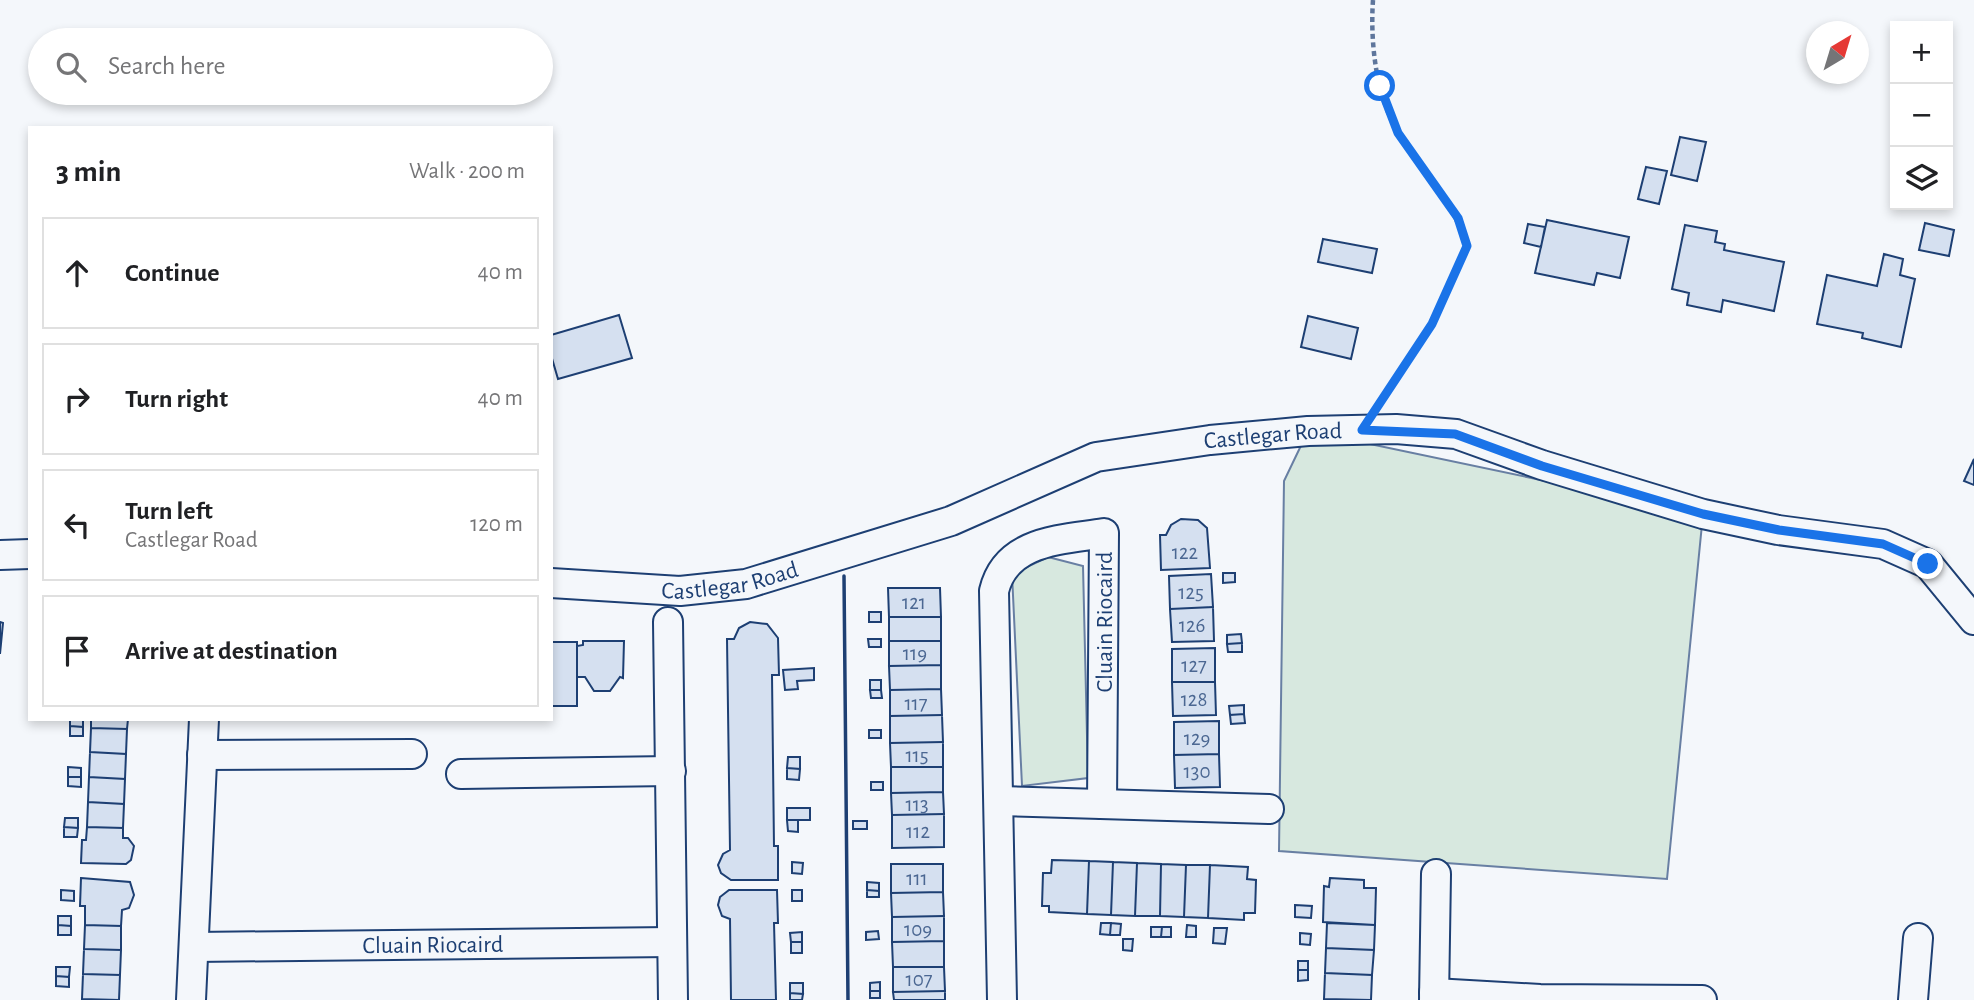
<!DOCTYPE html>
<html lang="en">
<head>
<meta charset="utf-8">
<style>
  body { margin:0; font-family:"Alegreya Sans",sans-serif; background:#f2f2f2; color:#202124 }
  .controls { position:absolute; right:21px; top:21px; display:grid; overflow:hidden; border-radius:0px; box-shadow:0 4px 10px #0003 }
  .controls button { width:63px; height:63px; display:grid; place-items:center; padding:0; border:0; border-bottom:2px solid #e0e0e0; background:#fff; color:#202124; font:35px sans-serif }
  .compass { position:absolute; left:1806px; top:21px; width:63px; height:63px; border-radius:50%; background:#fff; box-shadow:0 4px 10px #0003; rotate:38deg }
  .stop { position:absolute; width:21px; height:21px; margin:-16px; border:5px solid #1a73e8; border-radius:50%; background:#fff }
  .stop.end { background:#1a73e8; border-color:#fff; box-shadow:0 2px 7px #0008 }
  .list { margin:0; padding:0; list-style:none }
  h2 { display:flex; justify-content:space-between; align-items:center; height:91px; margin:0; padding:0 28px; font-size:30px }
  h2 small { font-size:23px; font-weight:400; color:#757577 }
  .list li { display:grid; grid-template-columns:46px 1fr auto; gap:21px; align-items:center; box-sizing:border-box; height:112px; margin:0 14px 14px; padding:0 14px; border:2px solid #e0e0e0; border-radius:0px }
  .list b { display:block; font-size:26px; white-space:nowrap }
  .list p { margin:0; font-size:23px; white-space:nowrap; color:#757577 }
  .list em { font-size:23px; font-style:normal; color:#757577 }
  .icon { flex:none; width:38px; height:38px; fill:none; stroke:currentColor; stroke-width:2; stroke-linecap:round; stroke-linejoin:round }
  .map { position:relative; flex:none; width:1974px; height:1000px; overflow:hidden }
  .search { position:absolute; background:#fff; box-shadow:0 4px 10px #0003; left:28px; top:28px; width:525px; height:77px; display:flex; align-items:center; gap:18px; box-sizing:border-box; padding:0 24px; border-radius:38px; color:#757577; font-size:26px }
  .panel { position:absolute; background:#fff; box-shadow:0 4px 10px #0003; left:28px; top:126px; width:525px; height:595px; border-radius:0px }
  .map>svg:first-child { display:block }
  .green { fill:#d7e8df; stroke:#687fa3; stroke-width:2 }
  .building { fill:#d5e0f0; stroke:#1d3f73; stroke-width:2 }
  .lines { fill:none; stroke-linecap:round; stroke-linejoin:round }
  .street-casing { stroke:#1d3f73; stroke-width:32 }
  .path { stroke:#5e769c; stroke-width:4.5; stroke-dasharray:5 3.5; stroke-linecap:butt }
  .street { stroke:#f4f7fb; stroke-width:28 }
  .wall { stroke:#1d3f73; stroke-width:3.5 }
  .route { stroke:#1a73e8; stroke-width:9 }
  .labels { text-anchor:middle; stroke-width:5; stroke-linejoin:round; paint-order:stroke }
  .number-label { font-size:21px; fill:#4b6792 }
  .street-label { font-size:24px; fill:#1d3f73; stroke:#f4f7fb }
</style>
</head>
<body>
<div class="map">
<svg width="1974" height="1000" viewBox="0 0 1974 1000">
  <rect width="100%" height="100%" fill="#f4f7fb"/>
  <path class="green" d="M1308,431l395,83 -36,365 -388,-28 5,-370z
    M1048,557l35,9 5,212 -66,8 -10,-212z"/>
  <path class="building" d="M1680,137l26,5 -9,39 -26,-6z
    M1646,167l21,4 -8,33 -21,-5z
    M1547,220l82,17 -9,41 -23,-5 -3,12 -59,-12z
    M1925,223l29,7 -5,26 -30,-6z
    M1528,224l17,3 -4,20 -17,-4z
    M1685,225l32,6 -2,11 10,2 -1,6 60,12 -10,49 -51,-11 -2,12 -34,-7 2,-12 -17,-4z
    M1323,239l54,10 -5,24 -54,-11z
    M1884,254l19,5 -3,16 15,4 -14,68 -39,-9 1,-5 -46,-9 10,-49 50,11z
    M619,315l13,43 -74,21 -7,-24v-20z
    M1308,316l50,12 -7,31 -50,-12z
    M1974,459v26l-10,-4z
    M1181,519l17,1 9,8 3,40 -49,2 -1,-35h6l5,-10z
    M1223,573h12v9l-12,1z
    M1211,574l2,33 -43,2 -1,-33z
    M888,588h52l1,29h-52z
    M1213,607l1,34 -42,1 -2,-33z
    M869,612h12v10h-12z
    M889,617h52v24h-52z
    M0,622l3,1 -3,31z
    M750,622l17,2 11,14 1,37h-7l2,171h4v34h-47l-10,-7 -3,-8 5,-11 7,-4 -3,-211h7l5,-11z
    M1241,634l1,9 -15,1v-9z
    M868,639h13v8h-12z
    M583,641h41l-1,37 -3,-1 -10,14h-16l-9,-14h-8v-31l6,-1z
    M889,641h52v24l-52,1z
    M551,642h26v64h-26z
    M1242,643v9h-14l-1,-8z
    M1215,648v34h-43v-33z
    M941,665v24l-51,1 -1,-24z
    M814,668v12l-17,1 1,8 -13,1 -2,-20z
    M870,680h11v10h-11z
    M1172,682h43l1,33 -43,1z
    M941,689l1,26 -52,1v-26z
    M870,690h11l1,8h-11z
    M1244,705v9l-14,1 -1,-9z
    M1244,714l1,9 -14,1 -1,-9z
    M942,715l1,27 -53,1v-27z
    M70,719h13v8l-13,-1z
    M91,719h37l-1,10 -36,-1z
    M1219,721v33l-45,1v-33z
    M70,726l13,1v9h-13z
    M91,728l36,1 -1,25 -36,-2z
    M869,730h12v8h-12z
    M943,742v25h-52l-1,-24z
    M90,752l36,2 -1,25 -36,-2z
    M1219,754l1,33 -45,1 -1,-33z
    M788,757h12v12l-13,-1z
    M68,767l13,1v9h-13z
    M891,767h52v25l-52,1z
    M787,768l13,1 -1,11 -12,-1z
    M68,777h13v10l-13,-1z
    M89,777l36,2 -1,25 -36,-2z
    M871,782h12v8h-12z
    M943,792l1,22 -52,1 -1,-22z
    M88,802l36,2 -1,24 -36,-1z
    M787,808h23v12h-23z
    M944,814v33l-52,1v-33z
    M65,818h13v10l-14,-1z
    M787,820h11v12l-10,-1z
    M853,821h14v8h-14z
    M64,827l14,1 -1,9h-13z
    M87,827l36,1v10h5l6,8 -3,14 -5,4 -45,-1 1,-23h4z
    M1052,860l37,1 -2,53 -38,-2v-6h-7l1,-33h8z
    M1089,861l24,1 -2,53 -24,-1z
    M792,862l11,1 -1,11 -10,-1z
    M1113,862l24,1 -2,53 -24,-1z
    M1137,863l24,1 -1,52h-25z
    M891,864h52v28l-52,1z
    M1161,864l25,1 -2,52 -24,-1z
    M1186,865h24l-2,53 -24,-1z
    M1210,865l38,2 -1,12 9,1 -1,33h-11v7l-36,-2z
    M81,878l49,4 4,13 -5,13 -7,2 -1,16 -36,-1v-19h-5z
    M1330,878l34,2v8h12l-1,37 -52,-3 1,-36 5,1z
    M867,882l12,1v8l-12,-1z
    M61,890l13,1v10l-13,-1z
    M729,890h48l1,33h-4l2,77h-45l-1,-81 -8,-3 -4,-11 2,-8z
    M792,890h10v11h-10z
    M867,890l12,1v6h-12z
    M943,892l1,24 -52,1 -1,-24z
    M1295,905l17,1 -1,12 -16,-1z
    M58,916h13v10l-13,-1z
    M944,916v25l-52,1v-25z
    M1101,923h10l-1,12 -10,-1z
    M1111,923l10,1 -1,11h-10z
    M1327,923l48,2 -1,25 -48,-2z
    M58,925l13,1v9h-13z
    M85,925l36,1v24l-37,-1z
    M1187,925l9,1v11h-10z
    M1151,927h11l-1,10h-10z
    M1162,927h9v10h-10z
    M1214,928h13l-2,16 -12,-1z
    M878,931l1,8 -13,1v-8z
    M802,932v10h-11l-1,-9z
    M1300,933l11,1 -1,11 -10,-1z
    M1123,939h10l-1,12 -9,-1z
    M944,941v26h-51l-1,-25z
    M791,942h11v11h-11z
    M1326,948l48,2 -2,25 -47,-2z
    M84,949l37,1 -1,25 -37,-1z
    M1298,961h10v9h-10z
    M56,967h14l-1,10 -13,-1z
    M893,967h51l1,24 -52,1z
    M1298,970h10v10l-10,1z
    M1325,973l47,2 -1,25 -47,-1z
    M83,974l37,1 -1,25 -37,-1z
    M56,976l13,1v10l-13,-1z
    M880,982v9h-10v-8z
    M790,983h13v11l-13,-1z
    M870,991h10v7h-10z
    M945,991v9h-51l-1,-8z
    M790,993l13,1 -1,6h-12z"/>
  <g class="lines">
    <g class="street-casing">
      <g id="street">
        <path d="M0,555l30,-1"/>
        <path id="s1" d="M551,583l129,8 66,-7 205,-63 145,-64 114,-17 98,-9 88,-2 60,5 86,31 161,49 75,16 105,14 45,20 46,56"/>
        <path d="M668,622l5,378"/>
        <path d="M202,755l210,-1"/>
        <path d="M461,774l210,-3"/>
        <path d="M1000,801l269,8"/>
        <path id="s2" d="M195,947l477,-5"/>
        <path d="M1434,993l106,6 162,1"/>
        <path d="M191,1000l13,-281"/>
        <path d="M1002,1000l-8,-409c12,-51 67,-51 110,-58l-2,271"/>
        <path d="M1434,1000l2,-126"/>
        <path d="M1913,1000l5,-62"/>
      </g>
    </g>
    <path class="path" d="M1373,0c-3,43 3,99 27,135 24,37 53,68 67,110l-35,79 -50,76"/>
    <use href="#street" class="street"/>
    <path class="wall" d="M844,576l4,424"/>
  </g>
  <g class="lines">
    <path class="route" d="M1380,86l18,47 60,85 9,28 -35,78 -70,106 93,4 87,32 161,48 76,16 104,14 45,20"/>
  </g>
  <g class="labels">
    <g class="number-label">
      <text x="1185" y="559">122</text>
      <text x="1191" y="599">125</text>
      <text x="914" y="609">121</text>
      <text x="1192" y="632">126</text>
      <text x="915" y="660">119</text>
      <text x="1194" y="672">127</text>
      <text x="1194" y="706">128</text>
      <text x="916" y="710">117</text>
      <text x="1197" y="745">129</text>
      <text x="917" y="762">115</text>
      <text x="1197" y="778">130</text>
      <text x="917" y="811">113</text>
      <text x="918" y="838">112</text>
      <text x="917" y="885">111</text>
      <text x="918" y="936">109</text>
      <text x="919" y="986">107</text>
    </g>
    <g class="street-label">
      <text dy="8" stroke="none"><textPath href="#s1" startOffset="747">Castlegar Road</textPath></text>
      <text dy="8" stroke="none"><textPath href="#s1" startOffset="180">Castlegar Road</textPath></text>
      <text transform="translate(1104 622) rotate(-90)" y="8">Cluain Riocaird</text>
      <text dy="8" stroke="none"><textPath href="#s2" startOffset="238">Cluain Riocaird</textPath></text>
    </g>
  </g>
</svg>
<div class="controls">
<button>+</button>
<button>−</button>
<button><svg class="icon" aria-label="layers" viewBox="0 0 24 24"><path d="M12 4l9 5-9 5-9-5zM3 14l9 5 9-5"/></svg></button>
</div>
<svg class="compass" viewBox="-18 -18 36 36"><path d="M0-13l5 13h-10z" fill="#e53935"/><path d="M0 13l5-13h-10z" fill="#757577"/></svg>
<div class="stop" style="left:1380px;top:86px"></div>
<div class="stop end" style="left:1928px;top:564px"></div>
<div class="search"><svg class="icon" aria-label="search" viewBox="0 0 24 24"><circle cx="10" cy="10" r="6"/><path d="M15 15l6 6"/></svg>Search here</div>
<section class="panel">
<h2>3 min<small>Walk · 200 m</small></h2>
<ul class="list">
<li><svg class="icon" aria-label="ahead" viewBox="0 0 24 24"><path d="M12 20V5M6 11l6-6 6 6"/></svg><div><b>Continue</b></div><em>40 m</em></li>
<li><svg class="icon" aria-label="right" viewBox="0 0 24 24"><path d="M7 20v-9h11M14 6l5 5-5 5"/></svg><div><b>Turn right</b></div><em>40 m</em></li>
<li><svg class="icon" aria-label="left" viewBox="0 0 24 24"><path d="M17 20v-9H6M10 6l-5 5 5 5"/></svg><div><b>Turn left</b><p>Castlegar Road</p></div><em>120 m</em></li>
<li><svg class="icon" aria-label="arrive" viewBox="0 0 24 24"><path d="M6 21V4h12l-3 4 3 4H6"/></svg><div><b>Arrive at destination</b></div></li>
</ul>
</section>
</div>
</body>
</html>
